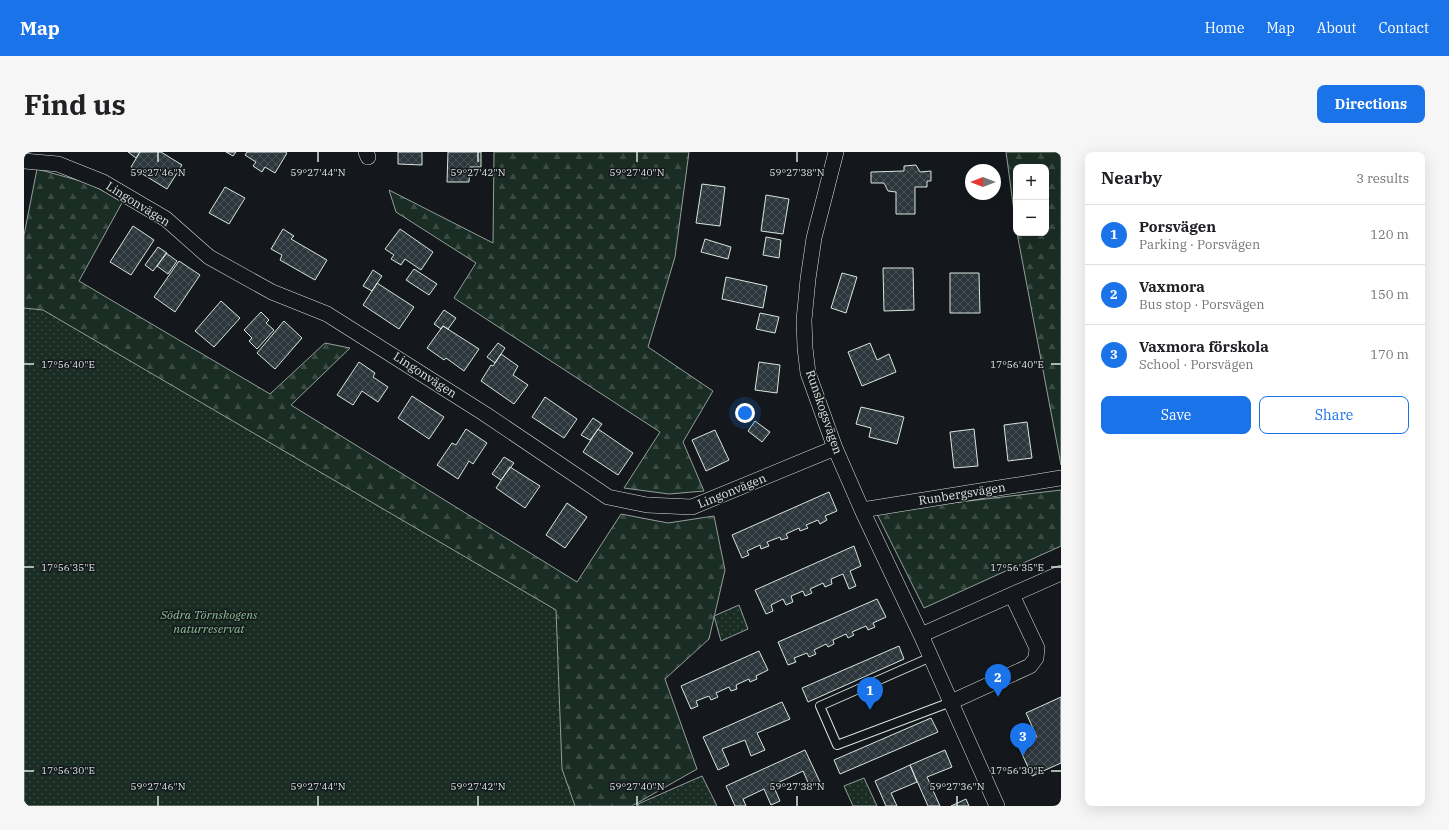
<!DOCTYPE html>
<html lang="en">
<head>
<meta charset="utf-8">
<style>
  body { margin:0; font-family:"IBM Plex Serif",serif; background:#f6f6f6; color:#202124 }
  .controls { position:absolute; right:12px; top:12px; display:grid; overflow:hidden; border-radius:8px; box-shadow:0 4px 16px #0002 }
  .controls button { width:36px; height:36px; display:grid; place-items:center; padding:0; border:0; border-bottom:1px solid #e0e0e0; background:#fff; color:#202124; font:20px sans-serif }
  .compass { position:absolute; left:941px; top:12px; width:36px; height:36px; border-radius:50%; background:#fff; box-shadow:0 4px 16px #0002; rotate:270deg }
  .you { position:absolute; left:721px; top:261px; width:14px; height:14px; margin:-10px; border:3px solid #fff; border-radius:50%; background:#1a73e8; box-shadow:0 0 0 6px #1a73e833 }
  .badge { display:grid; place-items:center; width:26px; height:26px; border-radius:50%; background:#1a73e8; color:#fff; font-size:13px; font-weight:700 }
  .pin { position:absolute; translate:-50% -33px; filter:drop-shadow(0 1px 2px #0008) }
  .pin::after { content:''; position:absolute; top:21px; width:14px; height:12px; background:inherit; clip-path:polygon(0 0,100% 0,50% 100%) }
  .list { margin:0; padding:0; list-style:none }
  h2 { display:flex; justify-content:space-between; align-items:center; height:52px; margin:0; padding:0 16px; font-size:17px }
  h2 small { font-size:13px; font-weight:400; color:#757577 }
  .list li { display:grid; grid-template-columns:26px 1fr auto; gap:12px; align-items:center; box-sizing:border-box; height:60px; padding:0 16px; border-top:1px solid #e0e0e0 }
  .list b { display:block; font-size:15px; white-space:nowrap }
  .list p { margin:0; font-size:13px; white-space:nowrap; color:#757577 }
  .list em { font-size:13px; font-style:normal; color:#757577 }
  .actions { display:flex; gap:8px; padding:12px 16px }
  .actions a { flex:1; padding:9px 0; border:1px solid #1a73e8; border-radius:8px; text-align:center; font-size:14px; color:#1a73e8 }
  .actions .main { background:#1a73e8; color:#fff }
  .map { position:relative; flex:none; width:1037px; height:654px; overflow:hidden; border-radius:8px }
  header { display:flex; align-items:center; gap:24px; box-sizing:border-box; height:56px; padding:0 20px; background:#1a73e8; color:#fff }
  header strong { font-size:19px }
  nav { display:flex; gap:22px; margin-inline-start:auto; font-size:14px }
  .intro { display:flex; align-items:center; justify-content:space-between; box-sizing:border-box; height:96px; padding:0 24px }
  h1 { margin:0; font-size:28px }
  .button { padding:10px 18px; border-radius:8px; background:#1a73e8; color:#fff; font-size:14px; font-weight:700 }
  main { display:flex; gap:24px; padding:0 24px }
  aside { flex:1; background:#fff; border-radius:8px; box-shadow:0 4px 16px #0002 }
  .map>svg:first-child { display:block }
  .forest { fill:url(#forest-firs); stroke:#939e99 }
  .park { fill:url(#park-dots); stroke:#939e99 }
  .building { fill:url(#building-cross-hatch); stroke:#d8e6dc }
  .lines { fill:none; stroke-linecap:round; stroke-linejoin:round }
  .lane-casing { stroke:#d8e6dc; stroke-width:10 }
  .street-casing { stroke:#d8e6dc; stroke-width:16 }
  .lane { stroke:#14181c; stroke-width:8 }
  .street { stroke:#14181c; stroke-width:15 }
  .ticks { fill:none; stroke:#d8e6dc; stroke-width:1.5 }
  .labels { text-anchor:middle; stroke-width:3; stroke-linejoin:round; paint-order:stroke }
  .street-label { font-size:12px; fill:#d8e6dc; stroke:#14181c }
  .park-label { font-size:12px; font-style:italic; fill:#8ac095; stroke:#14181c }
  .ticks-label { font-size:10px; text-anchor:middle; fill:#d8e6dc; stroke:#14181c; stroke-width:3; stroke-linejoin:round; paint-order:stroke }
</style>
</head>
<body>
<header>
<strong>Map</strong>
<nav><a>Home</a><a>Map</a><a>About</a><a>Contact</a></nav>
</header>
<div class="intro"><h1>Find us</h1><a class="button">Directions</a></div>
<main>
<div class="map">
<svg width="1037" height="654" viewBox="0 0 1037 654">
  <defs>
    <pattern id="forest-firs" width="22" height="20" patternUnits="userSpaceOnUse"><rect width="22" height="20" fill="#1a2d24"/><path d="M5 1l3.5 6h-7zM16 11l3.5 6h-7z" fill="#3b4b43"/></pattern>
    <pattern id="park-dots" width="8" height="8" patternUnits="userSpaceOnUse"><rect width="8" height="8" fill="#1a2d24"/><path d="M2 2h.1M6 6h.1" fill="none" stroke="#3b4b43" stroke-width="1.8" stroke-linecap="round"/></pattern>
    <pattern id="building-cross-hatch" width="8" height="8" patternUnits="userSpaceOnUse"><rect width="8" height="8" fill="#2c363c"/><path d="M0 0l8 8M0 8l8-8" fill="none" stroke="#4a5358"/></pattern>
  </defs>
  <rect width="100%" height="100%" fill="#14181c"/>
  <path class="forest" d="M470,0h195l-14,105 -27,90 65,44 -30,51 21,49 -35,3 -45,-6 36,-56 -206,-134 22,-35 -80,-51 -7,-22 104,53z
    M982,0h55v313l-44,-232h29v-66h-30v59z
    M13,17l51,14 35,18 -44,80 191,113 55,-51 25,5 -59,57 286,177 44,-68 47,9 46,-7 11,54 -16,69 -44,40 32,90 -65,37h-608v-571z
    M1037,338v56l-137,62 -48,-96z"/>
  <path class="park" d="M0,156l19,2 513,300 6,159 13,37h-551z
    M715,453l9,24 -27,12 -7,-25z
    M678,624l15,30h-78l-1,-2z
    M840,626l13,28h-24l-9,-20z"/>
  <path class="building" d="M104,0h12l-4,6z
    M116,0h21l21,13 -15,24 -36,-22z
    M202,0h10l-3,4z
    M223,0h38l2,1 -12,20 -10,-6 -3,5 -9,-6 3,-4 -11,-7z
    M374,0h24v13l-24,-1z
    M424,0h33v15h-11l-1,15h-22z
    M892,13l4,7 11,-1v10h-4v6h-12v27h-19v-22l-8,-1 -4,-8h-13v-11l33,-1v-5z
    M678,32l23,3 -5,39 -24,-3z
    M201,35l20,11 -16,26 -20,-11z
    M742,43l23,4 -6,35 -22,-3z
    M109,74l21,14 -23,35 -21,-13z
    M259,77l11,7 -3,3 36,21 -12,20 -35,-20 2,-5 -11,-6z
    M376,77l33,23 -12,18 -16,-11 -4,6 -10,-6 3,-4 -9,-6z
    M742,85l15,3 -2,18 -16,-3z
    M681,87l26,8 -3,12 -27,-7z
    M134,95l9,6 -14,18 -8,-6z
    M142,101l11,8 -9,13 -11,-8z
    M155,109l21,14 -25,37 -21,-15z
    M859,116h30l1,42 -30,1z
    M390,117l23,15 -8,11 -23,-15z
    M349,118l9,6 -10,15 -9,-5z
    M818,121l15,4 -11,36 -15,-5z
    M926,121h29l1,40h-30z
    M702,125l41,9 -4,22 -41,-9z
    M353,131l37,24 -15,22 -36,-24z
    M197,149l19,17 -26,29 -19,-16z
    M420,158l12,8 -8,11 -5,-3 -2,3 -7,-5z
    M237,160l8,8 -3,3 8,7 -17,19 -8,-8 3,-3 -8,-8z
    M736,161l19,4 -4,16 -19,-4z
    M260,169l18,17 -27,31 -18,-16z
    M419,174l36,23 -15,22 -18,-13 -2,2 -17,-12z
    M474,191l7,5 -10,15 -8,-6z
    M846,191l7,17 12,-6 7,18 -34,14 -14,-34z
    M477,202l17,12 -5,9 15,10 -14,19 -33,-23 10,-16 2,1z
    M335,210l16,11 -2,4 15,10 -10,15 -16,-11 -9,14 -16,-10z
    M735,210l21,3 -3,28 -22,-3z
    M388,244l32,21 -15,22 -31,-21z
    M521,245l32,22 -13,19 -32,-21z
    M837,255l43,10 -7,27 -28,-7 2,-9 -15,-4z
    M569,266l9,6 -12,16 -9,-5z
    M731,269l15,11 -8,10 -14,-11z
    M1003,270l5,36 -24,3 -4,-36z
    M442,277l21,14 -14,21 -4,-3 -11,18 -21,-14 15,-22 4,2z
    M574,277l35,24 -15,22 -35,-23z
    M950,277l4,37 -24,2 -4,-36z
    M691,278l14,30 -23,11 -14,-31z
    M480,305l10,6 -13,17 -9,-6z
    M486,315l30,19 -15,22 -29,-20z
    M805,340l8,19 -12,5 2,4 -7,4 -2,-4 -12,5 2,3 -8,3 -1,-3 -13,6 2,4 -7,2 -1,-3 -13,5 2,4 -8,3 -1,-4 -13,6 2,4 -7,3 -10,-23z
    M543,351l20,14 -22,31 -19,-13z
    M830,394l7,20 -11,5 6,15 -7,3 -6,-15 -12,5 1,5 -7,3 -2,-4 -13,6 2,4 -7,3 -2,-5 -12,5 2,6 -7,3 -3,-6 -12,6 2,6 -7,3 -11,-24z
    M853,447l9,18 -13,6 2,4 -7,3 -2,-4 -14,6 2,3 -6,3 -2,-4 -13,6 1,4 -6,3 -2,-3 -12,6 2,4 -7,3 -2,-4 -13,5 2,4 -8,3 -10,-23z
    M875,494l5,13 -96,43 -6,-14z
    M735,499l9,19 -12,6 1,3 -7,3 -1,-3 -13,6 1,4 -6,2 -2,-4 -13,6 2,4 -7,3 -2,-4 -13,5 2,5 -7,3 -10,-23z
    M1037,545v66l-29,13 -14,-31 19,-8 -11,-24z
    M758,550l8,17 -33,14 8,17 -14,6 -6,-16 -23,9 7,16 -11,5 -15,-33z
    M907,566l7,14 -98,42 -6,-14z
    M781,598l15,32 -10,5 -7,-16 -30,14 7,16 -9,4 -7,-16 -21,10 3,7h-11l-9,-20z
    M921,598l7,17 -25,10 13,29h-12l-18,-41z
    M886,613l7,17 -26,11 6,13h-11l-11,-25z
    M942,647l3,7h-18z"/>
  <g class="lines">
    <g class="lane-casing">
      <path id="lane" d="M907,505l-111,49 17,39 114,-43"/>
    </g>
    <g class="street-casing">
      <path id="street" d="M342,0l2,5
        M812,0l-22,86 -6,41 -4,41 1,28 3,25 27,75 27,62 59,125 76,171
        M0,9l34,3 45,18 63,37 43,38 63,35 55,22 158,100 123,83 39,8 45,2 143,-59
        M838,358l199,-32
        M897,483l140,-62
        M927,550l79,-36 6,-8 1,-10 -25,-53"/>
    </g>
    <use href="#lane" class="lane"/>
    <use href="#street" class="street"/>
  </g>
  <path class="ticks" d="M134,0v10M294,0v10M454,0v10M613,0v10M773,0v10M0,212h10M1027,212h10M0,415h10M1027,415h10M0,619h10M1027,619h10M134,644v10M294,644v10M454,644v10M613,644v10M773,644v10M933,644v10"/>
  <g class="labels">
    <g class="street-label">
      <text transform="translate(114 52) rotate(32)" y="4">Lingonvägen</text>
      <text transform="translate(401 223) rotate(33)" y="4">Lingonvägen</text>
      <text transform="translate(800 260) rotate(71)" y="4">Runskogsvägen</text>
      <text transform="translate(708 339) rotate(-22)" y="4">Lingonvägen</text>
      <text transform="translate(938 342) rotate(-9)" y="4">Runbergsvägen</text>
    </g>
    <g class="park-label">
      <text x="185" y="467">Södra Törnskogens<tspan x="185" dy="14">naturreservat</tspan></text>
    </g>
  </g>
  <g class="ticks-label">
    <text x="134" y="24">59°27'46"N</text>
    <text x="294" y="24">59°27'44"N</text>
    <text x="454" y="24">59°27'42"N</text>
    <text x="613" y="24">59°27'40"N</text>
    <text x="773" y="24">59°27'38"N</text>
    <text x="993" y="216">17°56'40"E</text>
    <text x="44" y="216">17°56'40"E</text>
    <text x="993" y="419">17°56'35"E</text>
    <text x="44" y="419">17°56'35"E</text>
    <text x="993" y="622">17°56'30"E</text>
    <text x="44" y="622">17°56'30"E</text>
    <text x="134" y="638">59°27'46"N</text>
    <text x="294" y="638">59°27'44"N</text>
    <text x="454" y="638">59°27'42"N</text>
    <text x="613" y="638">59°27'40"N</text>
    <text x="773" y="638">59°27'38"N</text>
    <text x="933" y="638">59°27'36"N</text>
  </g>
</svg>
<div class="controls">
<button>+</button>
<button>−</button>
</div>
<svg class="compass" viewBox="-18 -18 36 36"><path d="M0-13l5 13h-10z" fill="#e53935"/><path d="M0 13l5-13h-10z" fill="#757577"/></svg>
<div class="you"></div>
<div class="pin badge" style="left:846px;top:558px">1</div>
<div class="pin badge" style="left:974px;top:545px">2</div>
<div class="pin badge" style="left:999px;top:604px">3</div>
</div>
<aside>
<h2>Nearby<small>3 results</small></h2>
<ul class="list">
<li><span class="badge">1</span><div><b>Porsvägen</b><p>Parking · Porsvägen</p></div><em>120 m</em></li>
<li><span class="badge">2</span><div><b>Vaxmora</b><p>Bus stop · Porsvägen</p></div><em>150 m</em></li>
<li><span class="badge">3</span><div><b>Vaxmora förskola</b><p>School · Porsvägen</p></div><em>170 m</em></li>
</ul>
<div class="actions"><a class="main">Save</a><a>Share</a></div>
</aside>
</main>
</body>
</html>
